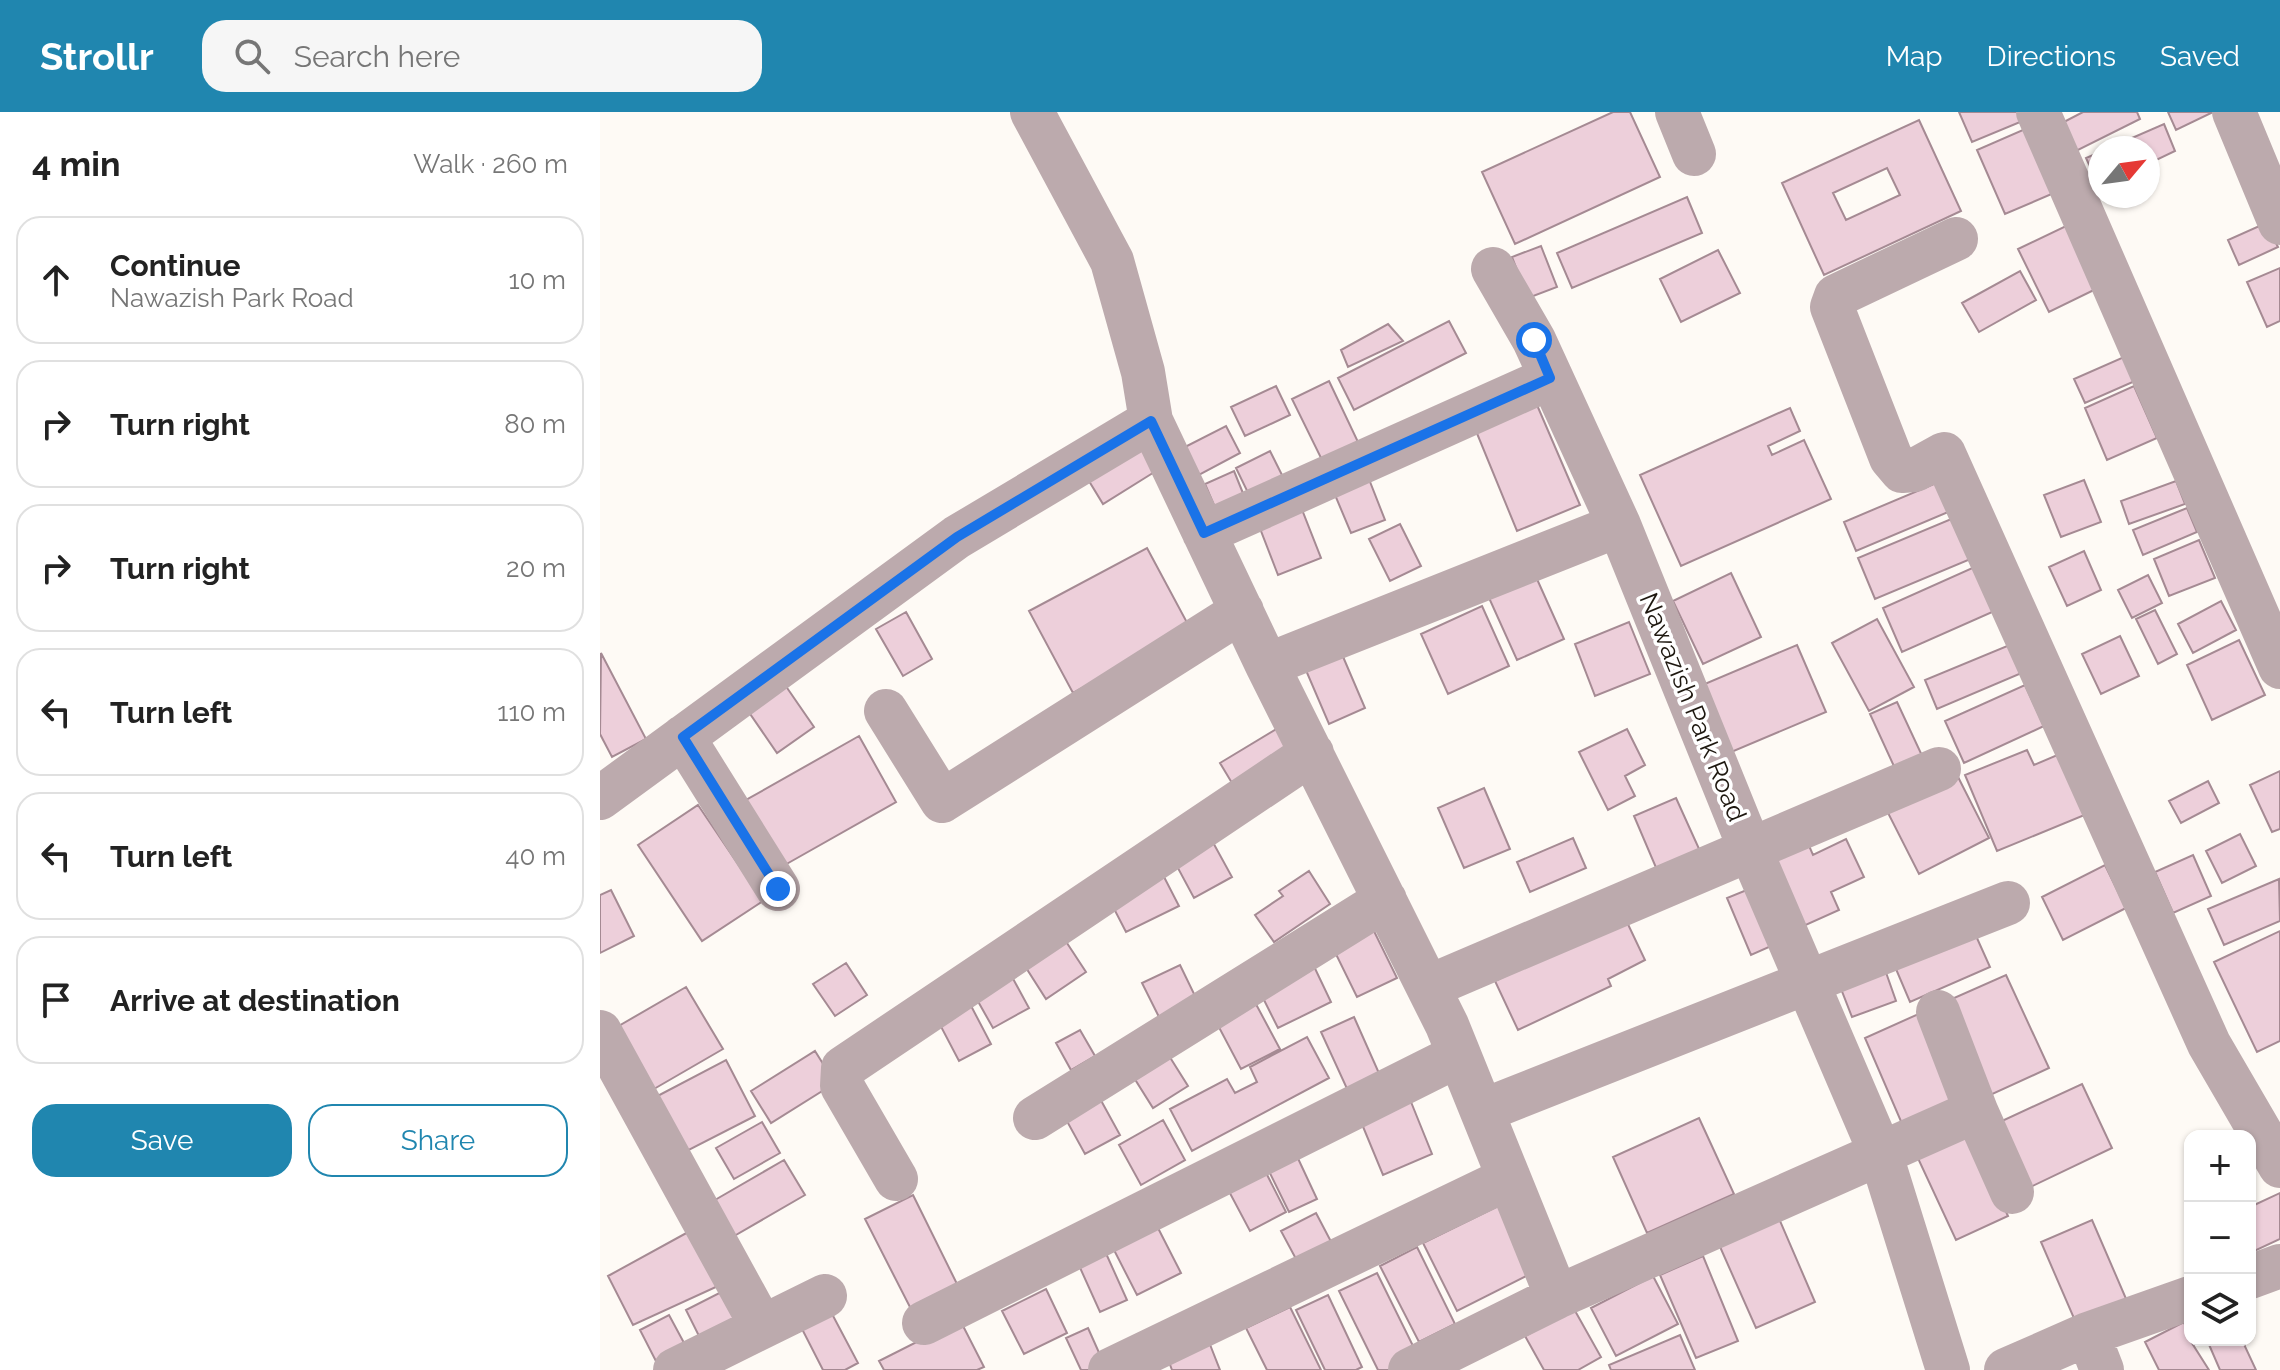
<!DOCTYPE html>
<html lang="en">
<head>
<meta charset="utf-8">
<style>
  body { margin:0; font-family:Raleway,sans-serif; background:#f6f6f6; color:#222 }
  .controls { position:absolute; right:24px; bottom:24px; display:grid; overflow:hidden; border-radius:16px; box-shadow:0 2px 6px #0004 }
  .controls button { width:72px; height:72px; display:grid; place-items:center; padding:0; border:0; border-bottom:2px solid #e0e0e0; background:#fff; color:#222; font:40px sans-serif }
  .compass { position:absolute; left:1488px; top:24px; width:72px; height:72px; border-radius:50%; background:#fff; box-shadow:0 2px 6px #0004; rotate:61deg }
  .stop { position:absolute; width:24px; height:24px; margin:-18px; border:6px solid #1a73e8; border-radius:50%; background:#fff }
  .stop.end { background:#1a73e8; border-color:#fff; box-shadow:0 2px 8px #0008 }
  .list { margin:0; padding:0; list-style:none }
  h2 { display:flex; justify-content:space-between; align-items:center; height:104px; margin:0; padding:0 32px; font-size:34px }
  h2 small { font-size:26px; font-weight:400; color:#767676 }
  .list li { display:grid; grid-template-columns:52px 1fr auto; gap:24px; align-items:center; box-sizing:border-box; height:128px; margin:0 16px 16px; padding:0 16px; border:2px solid #e0e0e0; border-radius:24px }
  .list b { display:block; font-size:30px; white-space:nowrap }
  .list p { margin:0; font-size:26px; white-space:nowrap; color:#767676 }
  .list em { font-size:26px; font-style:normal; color:#767676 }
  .actions { display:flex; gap:16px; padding:24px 32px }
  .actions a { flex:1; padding:18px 0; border:2px solid #2086af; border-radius:24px; text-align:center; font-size:28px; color:#2086af }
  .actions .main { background:#2086af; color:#fff }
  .icon { flex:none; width:44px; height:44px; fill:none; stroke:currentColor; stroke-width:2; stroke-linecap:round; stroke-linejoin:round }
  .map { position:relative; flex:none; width:1680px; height:1258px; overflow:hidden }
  header { display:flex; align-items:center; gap:48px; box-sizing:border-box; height:112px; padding:0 40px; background:#2086af; color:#fff }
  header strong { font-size:38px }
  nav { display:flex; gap:44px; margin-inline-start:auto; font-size:28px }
  .search { width:560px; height:72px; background:#f6f6f6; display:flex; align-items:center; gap:20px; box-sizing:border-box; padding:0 28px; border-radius:24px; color:#767676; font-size:30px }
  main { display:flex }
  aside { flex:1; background:#fff }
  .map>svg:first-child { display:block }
  .building { fill:#edcfda; stroke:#a58a93; stroke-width:2; fill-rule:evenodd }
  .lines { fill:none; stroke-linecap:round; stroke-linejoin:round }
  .minor { stroke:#bcaaad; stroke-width:44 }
  .route { stroke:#1a73e8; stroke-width:10 }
  .labels { text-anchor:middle; stroke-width:7; stroke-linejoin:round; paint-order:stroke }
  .street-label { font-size:26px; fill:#1e1810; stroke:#fff }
</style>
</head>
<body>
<header>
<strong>Strollr</strong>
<div class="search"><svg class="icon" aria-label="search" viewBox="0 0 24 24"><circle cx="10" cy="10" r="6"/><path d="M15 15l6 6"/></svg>Search here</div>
<nav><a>Map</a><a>Directions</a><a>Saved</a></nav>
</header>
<main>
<aside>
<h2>4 min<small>Walk · 260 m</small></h2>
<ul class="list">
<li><svg class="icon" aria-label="ahead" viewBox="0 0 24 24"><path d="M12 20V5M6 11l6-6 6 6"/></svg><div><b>Continue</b><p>Nawazish Park Road</p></div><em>10 m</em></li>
<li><svg class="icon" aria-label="right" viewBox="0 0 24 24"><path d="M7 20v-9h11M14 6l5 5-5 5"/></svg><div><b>Turn right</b></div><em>80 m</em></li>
<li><svg class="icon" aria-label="right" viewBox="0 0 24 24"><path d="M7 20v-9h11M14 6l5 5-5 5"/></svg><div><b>Turn right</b></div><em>20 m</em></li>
<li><svg class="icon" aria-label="left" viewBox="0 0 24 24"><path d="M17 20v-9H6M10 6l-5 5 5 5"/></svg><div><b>Turn left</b></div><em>110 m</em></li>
<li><svg class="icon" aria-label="left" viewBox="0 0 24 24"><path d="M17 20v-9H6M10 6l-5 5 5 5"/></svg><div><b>Turn left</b></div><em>40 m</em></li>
<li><svg class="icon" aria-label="arrive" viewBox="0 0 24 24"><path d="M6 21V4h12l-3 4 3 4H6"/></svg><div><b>Arrive at destination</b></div></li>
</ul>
<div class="actions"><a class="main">Save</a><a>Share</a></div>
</aside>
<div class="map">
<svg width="1680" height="1258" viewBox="0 0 1680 1258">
  <rect width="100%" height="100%" fill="#fefaf5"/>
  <path class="building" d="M1013,0h17l30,65 -145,67 -33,-72z
    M1359,0h62l4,8 -53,22z
    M1483,0h54l3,7 -68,34 -14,-28z
    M1568,0h45l-37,18z
    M1319,8l42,91 -137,64 -42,-92zM1287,56l13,27 -54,25 -13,-27z
    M1564,12l11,27 -27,13v-16h-39z
    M1432,14l29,64 -56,24 -28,-64z
    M1500,40v33l-1,1 -13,-28z
    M1087,85l15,36 -130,55 -15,-35z
    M1666,111l12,24 -39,18 -11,-25z
    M1466,114l30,63 -47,23 -31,-63z
    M941,134l16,41 -29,11 -16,-41z
    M1118,138l22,43 -59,29 -21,-43z
    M1680,156v53l-13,6 -20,-45z
    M1420,159l16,29 -57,32 -17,-29z
    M849,209l17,32 -112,57 -16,-32z
    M788,212l15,17 -55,26 -7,-17z
    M1524,245l11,24 -50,22 -11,-24z
    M729,269l29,61 -36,18 -30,-61z
    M676,274l14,29 -45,21 -14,-29z
    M1534,274l23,52 -50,22 -22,-52z
    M937,293l43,100 -63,26 -41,-100z
    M1190,296l10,23 -32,15 4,9 32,-15 27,59 -150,67 -41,-91z
    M626,314l14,27 -43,23 -14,-28z
    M542,336l14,23 -53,33 -14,-23z
    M670,339l16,32 -35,16 -15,-31z
    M765,357l20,51 -34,13 -21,-50z
    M634,359l15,37 -29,11 -15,-35z
    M1484,368l17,42 -40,15 -17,-42z
    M1341,369l12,29 -97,41 -12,-29z
    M1576,369l9,23 -56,20 -8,-23z
    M699,390l22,56 -43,17 -22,-57z
    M1587,396l10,24 -54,23 -10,-25z
    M1356,405l17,41 -98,41 -17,-41z
    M800,412l21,42 -31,15 -21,-42z
    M1599,428l16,38 -46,18 -15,-37z
    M547,436l44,82 -118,63 -44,-82z
    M1484,439l17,39 -34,16 -18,-39z
    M1379,453l20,44 -97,43 -19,-44z
    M932,456l32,71 -47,21 -32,-71z
    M1131,461l30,64 -58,27 -30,-63z
    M1548,463l14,28 -30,15 -14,-28z
    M1621,489l15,29 -43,23 -15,-29z
    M882,494l27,60 -61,28 -27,-60z
    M1555,498l22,44 -19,10 -22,-45z
    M306,500l26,47 -29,17 -27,-47z
    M1277,507l37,68 -45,24 -37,-68z
    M1029,510l21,52 -55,22 -20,-52z
    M1520,524l19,40 -38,18 -19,-40z
    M1639,528l26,55 -53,25 -25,-55z
    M1412,532l12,28 -87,37 -12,-29z
    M1197,533l29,67 -97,41 -29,-67z
    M741,540l24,56 -36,16 -24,-56z
    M1,541l45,86 -34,18 -12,-23z
    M183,570l31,45 -37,26 -31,-45z
    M1425,573l19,41 -80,37 -19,-42z
    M1297,590l28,60 -27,13 -28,-61z
    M688,610l12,21 -68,40 -12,-20z
    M1027,617l18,36 -20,11 10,20 -27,14 -29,-58z
    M259,624l37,66 -113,64 -37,-66z
    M1427,638l7,15 28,-12 25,61 -90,37 -32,-76z
    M1355,659l34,67 -70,36 -34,-67z
    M1680,659v58l-8,3 -22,-47z
    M1608,669l11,22 -38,20 -12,-22z
    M884,676l26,61 -46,19 -26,-60z
    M1076,686l24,53 -43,19 -23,-54z
    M98,693l65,96 -61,40 -64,-96z
    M1640,722l16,32 -34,17 -16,-32z
    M610,725l22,40 -38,21 -22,-41z
    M973,726l13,30 -56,24 -13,-30z
    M1246,727l18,38 -33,15 8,18 -40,18 -32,-67 40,-20 6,14z
    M1593,743l18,41 -38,17 -18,-41z
    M1505,753l21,43 -63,32 -21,-43z
    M709,759l21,33 -56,38 -19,-27 28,-19 -4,-5z
    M562,761l17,33 -53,26 -17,-33z
    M1679,767l1,42 -56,24 -16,-36z
    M1154,775l24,56 -27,12 -24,-57z
    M11,778l23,46 -34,17v-58z
    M1025,806l20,42 -37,19 3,7 -93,44 -23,-49z
    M770,811l27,55 -40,19 -27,-55z
    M1372,815l18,40 -80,35 -17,-40z
    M1680,819v110l-23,11 -43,-90z
    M463,825l23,35 -40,27 -23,-36z
    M710,846l21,44 -53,26 -22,-44z
    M246,851l21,32 -32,21 -22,-32z
    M1283,852l13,37 -44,16 -14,-36z
    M580,853l17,35 -37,19 -18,-36z
    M411,863l18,33 -36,20 -18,-32z
    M1406,863l43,93 -61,28 -43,-94z
    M86,875l37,62 -76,44 -37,-62z
    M650,881l30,56 -39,20 -29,-55z
    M369,890l22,42 -32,17 -22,-42z
    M1323,900l42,95 -59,26 -41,-95z
    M754,905l32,72 -32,15 -33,-72z
    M480,918l15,26 -24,14 -15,-27z
    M707,925l22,41 -137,73 -22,-42 57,-30 8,14 22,-11 -7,-15z
    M215,939l20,32 -64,40 -20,-32z
    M566,939l22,35 -35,22 -22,-35z
    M126,948l29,56 -78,40 -29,-55z
    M1482,972l30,64 -92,44 -31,-65z
    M498,983l22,40 -35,19 -22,-40z
    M809,985l23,57 -49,21 -24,-58z
    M1099,1006l35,76 -87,39 -34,-76z
    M563,1008l22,40 -44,25 -22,-40z
    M162,1010l18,31 -46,26 -18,-31z
    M1368,1018l40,86 -52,24 -40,-86z
    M695,1040l22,47 -28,13 -23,-47z
    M184,1048l21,35 -76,44 -21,-35z
    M661,1051l25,49 -36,19 -26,-49z
    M1680,1081v46l-30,14v-46z
    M313,1083l47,95 -47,23 -48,-94z
    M902,1092l34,67 -79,40 -34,-68z
    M716,1101l21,40 -34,19 -22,-41z
    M1177,1102l38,88 -59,26 -39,-88z
    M1492,1108l35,81 -51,22 -35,-81z
    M101,1113l28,56 -96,44 -25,-49z
    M558,1116l23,45 -44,22 -23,-45z
    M817,1135l38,77 -36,18 -39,-76z
    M504,1137l23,51 -27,12 -23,-51z
    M1103,1144l35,85 -42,17 -36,-83z
    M777,1161l41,83 -27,14h-13l-39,-79z
    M1053,1164l25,48 -62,32 -25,-48z
    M135,1173l19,36 -50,25 -18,-36z
    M446,1177l21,44 -43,21 -22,-43z
    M728,1183l34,72 -6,3h-31l-29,-60z
    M690,1195l31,63h-54l-21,-42z
    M974,1197l27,48 -23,13h-34l-19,-34z
    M231,1200l27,51 -13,7h-22l-22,-43z
    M69,1203l21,39 -30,15 -20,-39z
    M360,1208l24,47 -7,3h-93l-5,-9z
    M1584,1210l6,18 19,30h-50l-14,-28z
    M488,1216l17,38 -8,4h-16l-15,-32z
    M1080,1223l15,35h-84l-2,-5z
    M1607,1228h35l14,30h-36z
    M609,1230l11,28h-48l-4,-11z"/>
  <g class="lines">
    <path class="minor" d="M432,0l80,149 31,111 8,49 116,244 180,360 110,272
      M1077,0l17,42
      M1438,0l242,555
      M1634,0l46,111
      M1356,127l-120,57 -4,11 59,151 11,13 13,-1 29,-16 265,590 71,122
      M893,157l41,71 85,185 131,324 130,303 68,218
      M604,421l346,-155
      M667,553l352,-140
      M286,599l56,90 300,-190
      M83,625l95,152
      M0,686l357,-261 194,-116
      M828,875l511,-218
      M1338,900l38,99
      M0,920l162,295
      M882,999l526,-208
      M435,1006l350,-218
      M296,1067l-54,-93 1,-18 469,-315
      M1650,1165l30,-11
      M324,1211l535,-268
      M1488,1222l14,36
      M75,1258l150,-74
      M510,1258l399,-192
      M810,1258l147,-73 419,-186 36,81
      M1406,1258l82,-36 102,-36"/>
  </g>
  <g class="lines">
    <path class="route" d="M178,777l-95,-152 274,-200 194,-116 53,112 346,-155 -16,-38"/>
  </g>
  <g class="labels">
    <g class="street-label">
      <text transform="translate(1093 595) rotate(68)" y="9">Nawazish Park Road</text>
    </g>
  </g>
</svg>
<div class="controls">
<button>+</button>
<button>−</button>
<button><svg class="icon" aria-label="layers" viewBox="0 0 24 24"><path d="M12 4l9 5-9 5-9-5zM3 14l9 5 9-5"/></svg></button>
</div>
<svg class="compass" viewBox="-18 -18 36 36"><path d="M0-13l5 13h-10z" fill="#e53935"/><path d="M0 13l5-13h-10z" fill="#767676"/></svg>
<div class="stop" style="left:934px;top:228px"></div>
<div class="stop end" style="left:178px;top:777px"></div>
</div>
</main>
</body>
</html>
